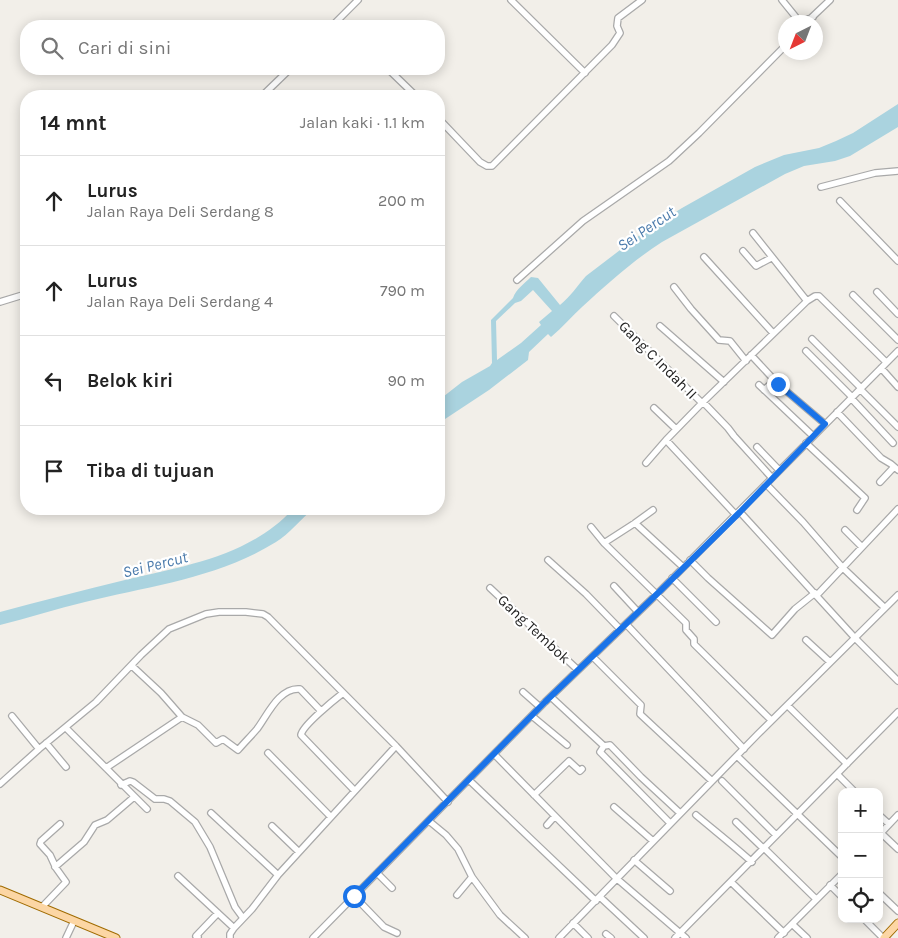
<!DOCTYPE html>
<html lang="id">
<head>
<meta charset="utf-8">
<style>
  body { margin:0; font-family:Karla,sans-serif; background:#f2f2f2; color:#222 }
  .controls { position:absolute; right:15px; bottom:15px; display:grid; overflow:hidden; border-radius:10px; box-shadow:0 2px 12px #0003 }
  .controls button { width:45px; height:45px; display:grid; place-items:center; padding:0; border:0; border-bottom:1px solid #e0e0e0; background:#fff; color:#222; font:25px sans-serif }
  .compass { position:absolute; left:778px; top:15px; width:45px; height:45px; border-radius:50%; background:#fff; box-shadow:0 2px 12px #0003; rotate:222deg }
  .stop { position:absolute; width:15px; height:15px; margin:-11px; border:4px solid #1a73e8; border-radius:50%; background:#fff }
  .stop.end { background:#1a73e8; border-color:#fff; box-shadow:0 1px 5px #0008 }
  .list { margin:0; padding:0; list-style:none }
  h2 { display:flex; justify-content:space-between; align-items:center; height:65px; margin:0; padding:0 20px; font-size:21px }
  h2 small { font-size:16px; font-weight:400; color:#767676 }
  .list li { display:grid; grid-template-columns:32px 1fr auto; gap:15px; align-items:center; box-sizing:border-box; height:90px; padding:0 20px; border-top:1px solid #e0e0e0 }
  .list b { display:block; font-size:19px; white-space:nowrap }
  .list p { margin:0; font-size:16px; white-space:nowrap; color:#767676 }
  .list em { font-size:16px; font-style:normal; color:#767676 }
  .icon { flex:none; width:28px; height:28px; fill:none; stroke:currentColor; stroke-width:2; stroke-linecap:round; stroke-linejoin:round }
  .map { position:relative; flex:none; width:898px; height:938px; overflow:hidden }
  .search { position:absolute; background:#fff; box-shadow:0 2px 12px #0003; left:20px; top:20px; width:425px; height:55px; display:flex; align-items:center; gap:12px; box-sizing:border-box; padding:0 18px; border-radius:20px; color:#767676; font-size:19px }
  .panel { position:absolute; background:#fff; box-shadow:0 2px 12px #0003; left:20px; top:90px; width:425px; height:425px; border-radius:20px }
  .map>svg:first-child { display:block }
  .water { fill:#aad3df; fill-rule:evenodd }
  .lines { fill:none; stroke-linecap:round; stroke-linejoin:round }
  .minor-casing { stroke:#a9a9a9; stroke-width:8 }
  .major-casing { stroke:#a06b00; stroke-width:9 }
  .minor { stroke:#fff; stroke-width:5.5 }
  .major { stroke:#fcd6a4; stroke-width:7 }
  .route { stroke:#1a73e8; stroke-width:6 }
  .labels { text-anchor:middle; stroke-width:4.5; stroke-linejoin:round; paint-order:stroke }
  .street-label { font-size:15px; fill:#222; stroke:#fff }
  .water-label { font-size:16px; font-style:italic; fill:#4a7aab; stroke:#fff }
</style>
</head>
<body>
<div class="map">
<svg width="898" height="938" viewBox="0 0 898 938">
  <rect width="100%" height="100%" fill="#f2efe9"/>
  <path class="water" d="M898,104v23l-48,29 -15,5 -31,5 -19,8 -123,68c-28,18 -55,42 -80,65 -10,9 -20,21 -31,30l-3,-3 -19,18 -1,8 -39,30 -50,33v-23l23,-18 28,-16 2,-3 -1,-43 22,-22c3,-9 12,-15 18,-21l7,1 22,27c11,-9 17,-19 26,-29l59,-45 37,-23 73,-41 29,-12 35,-7 17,-7 17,-8zM533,290l19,21 -13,11 2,3 -20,18 -24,17 -1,-39 19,-18 6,-2z
    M293,509h20c-12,10 -24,25 -37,33 -58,36 -127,44 -191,60 -29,7 -57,16 -85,23v-13c41,-11 83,-22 125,-32 60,-14 125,-24 168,-71z"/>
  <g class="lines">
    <g class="minor-casing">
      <path id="minor" d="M511,0l74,73
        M782,0l17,21 3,1 11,-5
        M810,19l20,-19
        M332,26l26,-26
        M388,69l28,27
        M262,96l28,-27
        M439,119l41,43 7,4h5l120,-121 8,-12 -3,-7 1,-8 24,-18
        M821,187l54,-14 23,-2
        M840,201l58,60
        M743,251l13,15 15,-8
        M704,257l69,76
        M517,280l66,-59 86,-60 30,-28 87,-88
        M674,287l17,22 28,31 11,1 16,20
        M877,292l21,22
        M853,295l45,45
        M807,301l8,-5h4l67,66
        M0,302l26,-8
        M614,316l88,87
        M660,326l64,56
        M812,339l49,49
        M806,351l46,46
        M751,355l27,29 47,40
        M881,368l17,19
        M759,385l54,51
        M860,389l38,38
        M764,390l11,-10
        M851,398l42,45
        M703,402l25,26 6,8 38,42
        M654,408l22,21
        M837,412l44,46 10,6 7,6
        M806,443l59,55 -8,12
        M757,447l22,23
        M646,463l20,-23
        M880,482l14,-15
        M766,484l37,38 40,46 42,40
        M740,512l115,126 43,43
        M736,515l-70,-75 37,-38 104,-101 -54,-68
        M635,523l18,-13
        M591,527l13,16 82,80v7l8,9v5l77,76
        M845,530l17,17
        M604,543l31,-20 48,44
        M548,560l38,34 34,35
        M690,560l18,18 64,57 23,-26 20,-16
        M672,578l44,44
        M614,586l24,26
        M490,588l88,82
        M817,595l81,-86
        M626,624l118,125
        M806,640l24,22
        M593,657l48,48 -1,9 72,67
        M523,692l17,15
        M343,693c-9,7 -41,33 -42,42l53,55
        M551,697l53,49 -4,6 2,2 68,69
        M788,706l59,58
        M12,716l27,33
        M532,716l35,29
        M182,717l16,8 18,18 7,-4 15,11c6,-7 13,-14 19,-21 10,-13 22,-42 43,-40l21,22
        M66,728l81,81
        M46,743l20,24
        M604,746l6,-1 31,32 39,36
        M268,753l62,63
        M494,754l122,124 70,60
        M737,756l105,101
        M106,768l76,-51 -21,-24 -29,-27
        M837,774l18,18
        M469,780l127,121
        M722,781l54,54
        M0,784l39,-35 57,-47 45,-47 28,-26 37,-15 13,-2h27l17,2 5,3 128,129 52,56
        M121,785l9,-4 3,1 22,17h9l6,2 25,21 15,25 25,60 8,11
        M534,795l35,-34 11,10 2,-2
        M614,807l39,34
        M211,813l67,62
        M696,815c19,16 37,30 56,47
        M879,815l10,9
        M429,821l17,14 12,14 14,28 28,38 25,23
        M736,822l28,27
        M547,825l8,-9
        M272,826l27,26
        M881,833l17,16
        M879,835l19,-20
        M764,848l52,51
        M634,860l36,31
        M55,867l29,-25 11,-17 12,-5 27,-23
        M377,873l15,15
        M178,876l56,52
        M731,882l53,51
        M830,885l12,12
        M879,893l19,18
        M457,895l15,-18
        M354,896l30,31 13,6
        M600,897l44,41
        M42,907l24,-25 -10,-14 -6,-13 -10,-11 1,-3 19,-17
        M864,919l19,19
        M573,923l15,15
        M792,924l15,14
        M606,934l5,4
        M198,937l-2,-1 22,-23
        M66,938l8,-17
        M230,938v-4l4,-6 18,-19 26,-34 118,-129
        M313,938l232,-236 112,-108 241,-243
        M559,938l199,-204 140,-139
        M675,938l223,-226
        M778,938l64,-64"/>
    </g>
    <g class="major-casing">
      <path id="major" d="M0,890l116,48
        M884,938l14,-15"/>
    </g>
    <use href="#minor" class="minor"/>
    <use href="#major" class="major"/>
  </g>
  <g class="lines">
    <path class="route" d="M354,896l191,-194 112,-108 83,-82 85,-88 -47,-40"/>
  </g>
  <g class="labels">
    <g class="street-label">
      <text transform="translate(658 360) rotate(45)" y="5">Gang C Indah II</text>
      <text transform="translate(534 629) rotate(43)" y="5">Gang Tembok</text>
    </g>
    <g class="water-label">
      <text transform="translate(646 228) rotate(-34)" y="6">Sei Percut</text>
      <text transform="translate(155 564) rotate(-14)" y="6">Sei Percut</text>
    </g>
  </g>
</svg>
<div class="controls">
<button>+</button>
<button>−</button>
<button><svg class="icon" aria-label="locate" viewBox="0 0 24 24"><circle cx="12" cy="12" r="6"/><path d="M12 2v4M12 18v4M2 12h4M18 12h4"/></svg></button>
</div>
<svg class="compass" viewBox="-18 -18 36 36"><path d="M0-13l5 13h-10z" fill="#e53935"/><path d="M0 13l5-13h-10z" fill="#767676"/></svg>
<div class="stop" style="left:354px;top:896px"></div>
<div class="stop end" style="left:778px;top:384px"></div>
<div class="search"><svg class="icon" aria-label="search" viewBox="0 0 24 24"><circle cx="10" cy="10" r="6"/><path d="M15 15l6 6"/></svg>Cari di sini</div>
<section class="panel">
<h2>14 mnt<small>Jalan kaki · 1.1 km</small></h2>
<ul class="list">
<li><svg class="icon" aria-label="ahead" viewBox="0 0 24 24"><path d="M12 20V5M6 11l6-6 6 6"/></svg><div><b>Lurus</b><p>Jalan Raya Deli Serdang 8</p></div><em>200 m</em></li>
<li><svg class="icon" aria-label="ahead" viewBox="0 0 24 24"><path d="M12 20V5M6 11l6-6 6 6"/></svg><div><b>Lurus</b><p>Jalan Raya Deli Serdang 4</p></div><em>790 m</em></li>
<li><svg class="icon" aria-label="left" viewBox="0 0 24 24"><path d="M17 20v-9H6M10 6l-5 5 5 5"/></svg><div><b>Belok kiri</b></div><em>90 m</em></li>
<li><svg class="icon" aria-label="arrive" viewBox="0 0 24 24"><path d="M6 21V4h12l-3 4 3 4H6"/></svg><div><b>Tiba di tujuan</b></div></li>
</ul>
</section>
</div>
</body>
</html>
